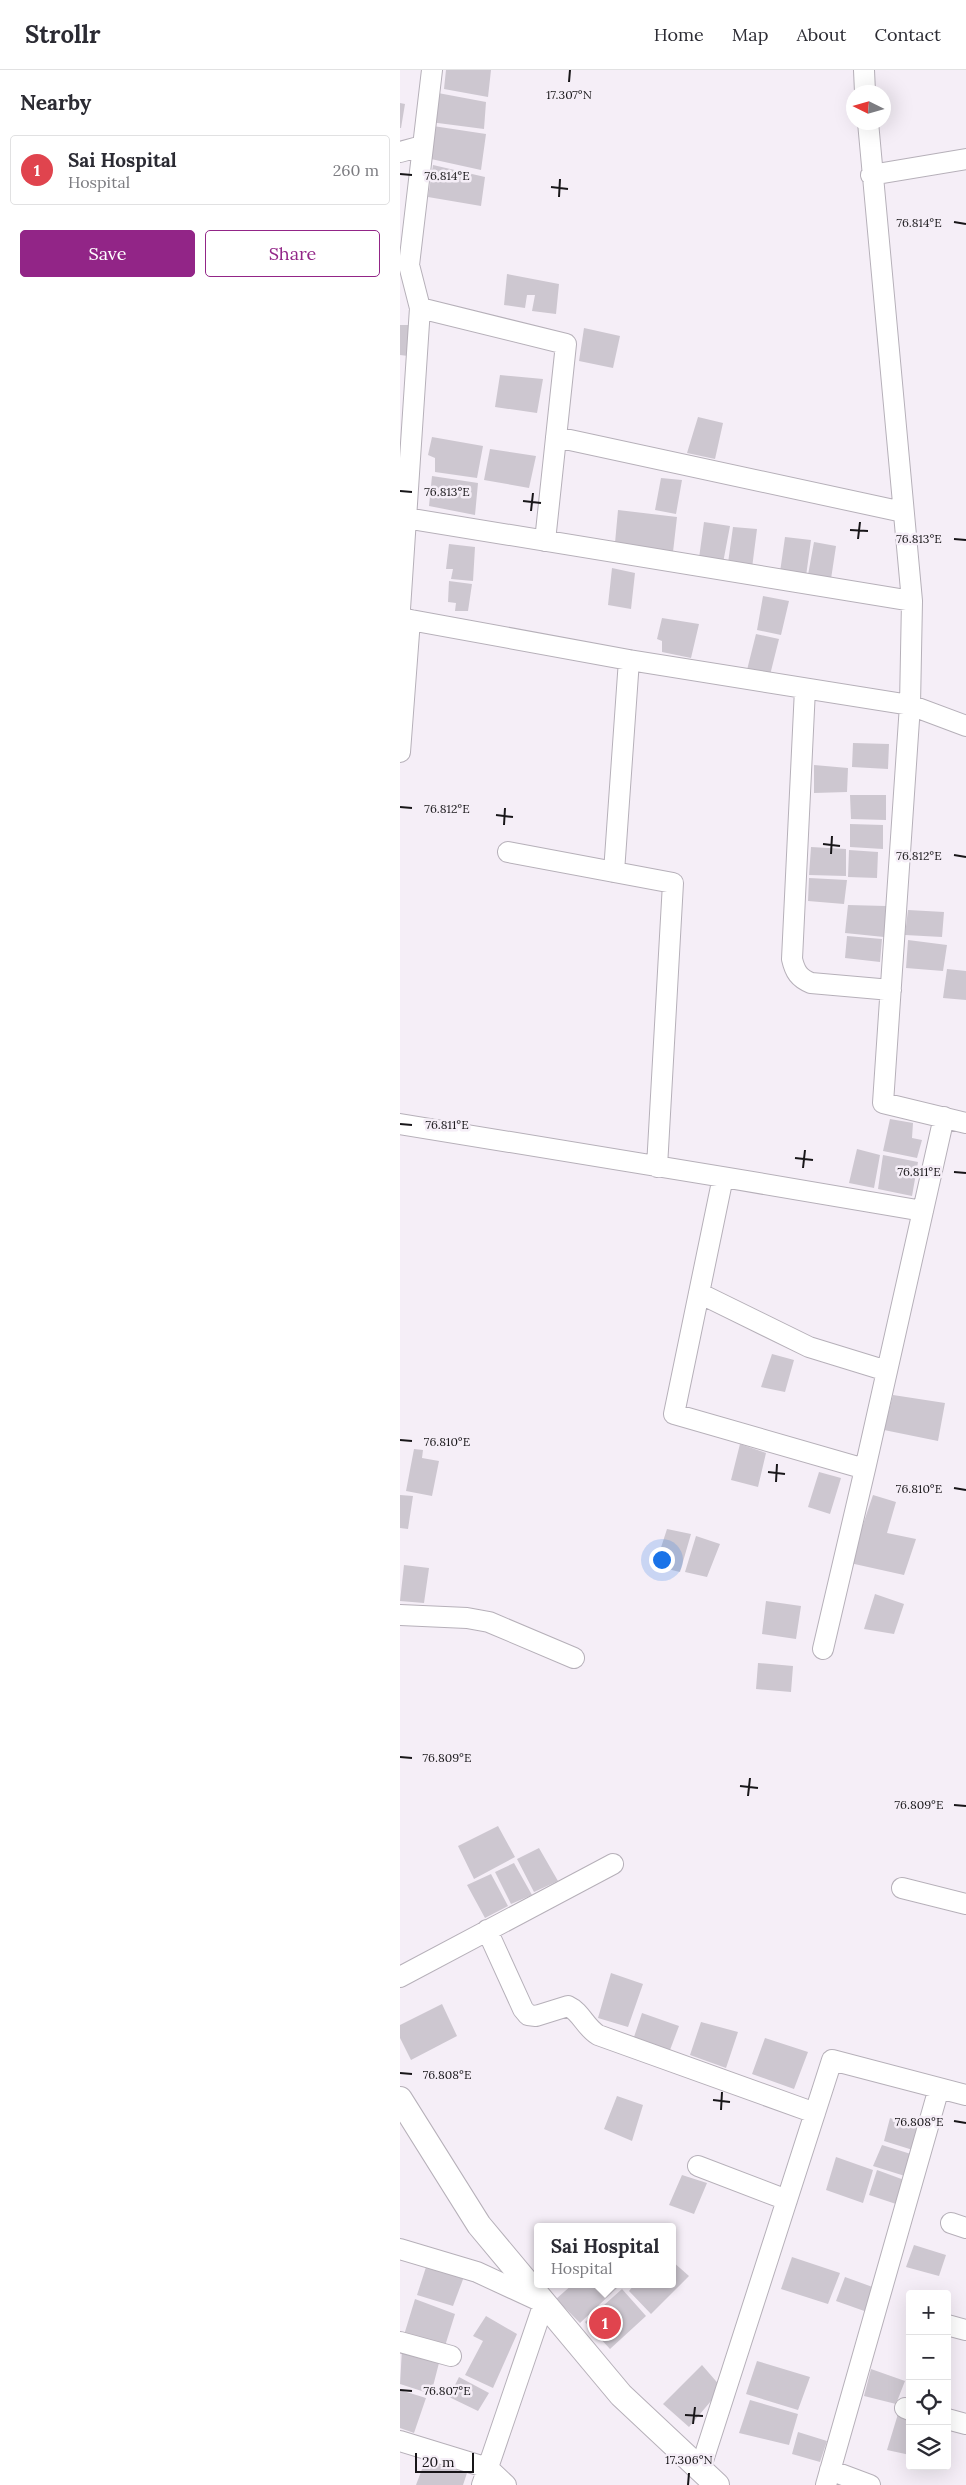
<!DOCTYPE html>
<html lang="en">
<head>
<meta charset="utf-8">
<style>
  body { margin:0; font-family:Lora,serif; background:#f2f2f3; color:#2b2b33 }
  .controls { position:absolute; right:15px; bottom:15px; display:grid; overflow:hidden; border-radius:5px; box-shadow:0 5px 20px #0002 }
  .controls button { width:45px; height:45px; display:grid; place-items:center; padding:0; border:0; border-bottom:1px solid #e1e1e2; background:#fff; color:#2b2b33; font:25px sans-serif }
  .compass { position:absolute; left:446px; top:15px; width:45px; height:45px; border-radius:50%; background:#fff; box-shadow:0 5px 20px #0002; rotate:275deg }
  .scale { position:absolute; left:15px; bottom:12px; width:59px; box-sizing:border-box; padding-left:5px; border:2px solid #181619; border-top:0; font-size:14px; line-height:18px; white-space:nowrap; color:#181619; -webkit-text-stroke:4px #f5eef7; paint-order:stroke }
  .you { position:absolute; left:261px; top:1489px; width:18px; height:18px; margin:-12px; border:4px solid #fff; border-radius:50%; background:#1a73e8; box-shadow:0 0 0 8px #1a73e833 }
  .badge { display:grid; place-items:center; width:32px; height:32px; border-radius:50%; background:#922587; color:#fff; font-size:16px; font-weight:700 }
  .pin { position:absolute; translate:-50% -50%; border:2px solid #fff; box-shadow:0 1px 5px #0006 }
  .popup { position:absolute; left:134px; top:2153px; width:142px; height:65px; box-sizing:border-box; display:grid; place-content:center; border-radius:5px; background:#fff; filter:drop-shadow(0 1px 4px #0005); font-size:16px; white-space:nowrap; color:#7c7c81 }
  .popup b { font-size:19px; color:#2b2b33 }
  .popup::after { content:''; position:absolute; left:50%; top:100%; margin-left:-10px; border:10px solid transparent; border-top-color:#fff }
  .list { margin:0; padding:0; list-style:none }
  h2 { display:flex; justify-content:space-between; align-items:center; height:65px; margin:0; padding:0 20px; font-size:21px }
  h2 small { font-size:16px; font-weight:400; color:#7c7c81 }
  .list li { display:grid; grid-template-columns:32px 1fr auto; gap:15px; align-items:center; box-sizing:border-box; height:70px; margin:0 10px 10px; padding:0 10px; border:1px solid #e1e1e2; border-radius:5px }
  .list b { display:block; font-size:19px; white-space:nowrap }
  .list p { margin:0; font-size:16px; white-space:nowrap; color:#7c7c81 }
  .list em { font-size:16px; font-style:normal; color:#7c7c81 }
  .actions { display:flex; gap:10px; padding:15px 20px }
  .actions a { flex:1; padding:11px 0; border:1px solid #922587; border-radius:5px; text-align:center; font-size:18px; color:#922587 }
  .actions .main { background:#922587; color:#fff }
  .icon { flex:none; width:28px; height:28px; fill:none; stroke:currentColor; stroke-width:2; stroke-linecap:round; stroke-linejoin:round }
  .map { position:relative; flex:none; width:566px; height:2415px; overflow:hidden }
  header { display:flex; align-items:center; gap:30px; box-sizing:border-box; height:70px; padding:0 25px; background:#fff; border-bottom:1px solid #e1e1e2 }
  header strong { font-size:24px }
  nav { display:flex; gap:28px; margin-inline-start:auto; font-size:18px }
  main { display:flex }
  aside { flex:1; background:#fff }
  .map>svg:first-child { display:block }
  .building { fill:#cdc7d0 }
  .lines { fill:none; stroke-linecap:round; stroke-linejoin:round }
  .minor-casing { stroke:#b6b0b9; stroke-width:22 }
  .tertiary-casing { stroke:#b6b0b9; stroke-width:26 }
  .minor { stroke:#fff; stroke-width:20 }
  .tertiary { stroke:#fff; stroke-width:24 }
  .ticks { fill:none; stroke:#181619; stroke-width:2 }
  .ticks-label { font-size:12px; text-anchor:middle; fill:#181619; stroke:#f5eef7; stroke-width:5; stroke-linejoin:round; paint-order:stroke }
</style>
</head>
<body>
<header>
<strong>Strollr</strong>
<nav><a>Home</a><a>Map</a><a>About</a><a>Contact</a></nav>
</header>
<main>
<aside>
<h2>Nearby<small></small></h2>
<ul class="list">
<li><span class="badge" style="background:#e0444e">1</span><div><b>Sai Hospital</b><p>Hospital</p></div><em>260 m</em></li>
</ul>
<div class="actions"><a class="main">Save</a><a>Share</a></div>
</aside>
<div class="map">
<svg width="566" height="2415" viewBox="0 0 566 2415">
  <rect width="100%" height="100%" fill="#f5eef7"/>
  <path class="building" d="M46,0h45l-3,27 -44,-8z
    M38,23l48,9 -2,27 -54,-7z
    M0,33l5,1 -4,24h-1z
    M33,56l53,8 -5,36 -50,-11z
    M33,95l52,12 -4,29 -53,-9z
    M107,204l52,10 -3,30 -24,-3 3,-16h-8l-2,13 -21,-3z
    M0,255h11l-3,31 -8,-1z
    M184,258l36,8 -7,32 -34,-7z
    M100,305l43,4 -6,34 -42,-6z
    M298,347l25,6 -8,36 -28,-6z
    M32,367l51,9 -6,32 -42,-6v-14l-7,-3z
    M90,379l46,7 -7,32 -45,-8z
    M32,406l46,7 -3,32 -46,-9z
    M261,408l21,2 -6,34 -21,-4z
    M218,440l59,7 -4,35 -58,-9z
    M304,452l26,4 -7,37 -24,-5z
    M333,457l24,2 -5,39 -24,-5z
    M385,467l26,3 -5,36 -26,-4z
    M414,472l22,4 -5,33 -23,-4z
    M49,474l26,3 -2,34 -22,-2 2,-10h-7z
    M212,498l23,5 -4,36 -23,-4z
    M49,511l23,3 -4,27h-13l1,-8 -8,-1z
    M363,526l26,5 -8,34 -24,-5z
    M262,548l37,6 -8,34 -29,-6v-11l-5,-2z
    M356,564l23,5 -9,36 -23,-5z
    M453,673l36,1 -1,25 -36,-2z
    M414,695l34,3 -1,24 -33,1z
    M450,725h36v25l-35,-1z
    M450,754l33,1v24l-33,-2z
    M411,777l35,2v27l-37,-1z
    M449,780l29,2 -1,26 -29,-1z
    M409,808l38,2 -3,24 -36,-3z
    M448,835l38,1 -2,31 -39,-4z
    M508,840l36,2 -2,25 -37,-2z
    M447,866l35,3 -2,23 -35,-4z
    M508,870l39,5 -4,26 -37,-3z
    M547,899l19,2v29l-23,-2z
    M490,1049l23,4 -1,15 10,2 -5,18 -34,-7z
    M457,1079l23,6 -6,33 -25,-5z
    M483,1085l35,7 -6,34 -34,-7z
    M372,1284l22,6 -9,32 -24,-5z
    M493,1325l52,8 -7,38 -54,-11z
    M340,1374l26,9 -8,34 -27,-7z
    M14,1379l9,1 -1,8 17,3 -7,35 -26,-5z
    M419,1402l22,6 -11,36 -22,-7z
    M0,1425l13,1 -5,33 -8,-1z
    M473,1425l23,7 -9,31 29,6 -12,36 -54,-12z
    M267,1459l24,5 -11,38 -25,-6z
    M296,1466l24,8 -13,33 -22,-5z
    M4,1495l25,3 -5,35 -24,-2z
    M475,1524l29,10 -10,30 -30,-5z
    M366,1531l35,5 -5,33 -34,-5z
    M358,1593l35,3 -2,26 -35,-3z
    M98,1756l17,31 -41,22 -16,-33z
    M139,1778l19,33 -24,11 -17,-33z
    M114,1793l18,32 -21,9 -16,-32z
    M91,1804l17,32 -23,12 -18,-33z
    M211,1903l32,11 -15,43 -30,-9z
    M42,1934l15,32 -46,24 -11,-22v-13z
    M242,1943l37,13 -9,24 -36,-13z
    M301,1952l37,10 -12,36 -36,-13z
    M365,1968l43,14 -14,37 -42,-15z
    M217,2026l26,9 -11,36 -28,-12z
    M490,2048l33,11 -7,22 -32,-10z
    M482,2075l32,10 -6,22 -35,-11z
    M436,2087l37,13 -10,33 -37,-13z
    M477,2100l30,11 -8,24 -30,-10z
    M282,2105l25,8 -13,31 -25,-9z
    M514,2175l32,10 -7,21 -33,-9z
    M392,2187l48,16 -12,31 -47,-15z
    M272,2191l17,15 -38,38 -22,-23 6,-7h37z
    M27,2194l38,10 -12,32 -36,-11z
    M445,2207l33,12 -8,24 -34,-12z
    M173,2214h43l2,3 -38,36 -24,-24z
    M222,2219l24,27 -36,33 -25,-27z
    M15,2229l40,15 -10,32 -41,-11z
    M86,2246l31,18 -24,54 -28,-13 18,-34 -10,-5z
    M2,2279l38,10 -9,35 -31,-10z
    M357,2291l53,16 -12,33 -52,-16z
    M302,2295l20,23 -33,39 -26,-23z
    M471,2299l34,12 -9,23 -32,-8z
    M59,2307l30,16 -11,18 -29,-14z
    M0,2320l26,8 -12,35 -14,-5z
    M350,2330l48,14 -9,31 -50,-12z
    M498,2344l12,4v37l-23,-5z
    M398,2362l29,9 -7,21 -28,-8z
    M25,2391l42,12 -4,12h-47z"/>
  <g class="lines">
    <g class="minor-casing">
      <path id="minor" d="M464,0l1,22
        M468,52l44,479 -2,104 -27,398 83,20
        M0,82l22,-6
        M471,105l95,-16
        M20,238l146,36 -21,197
        M156,367l347,75
        M0,447l512,84
        M0,539l20,-301 -11,-43 23,-195
        M0,548l229,42 281,45 56,21
        M405,619l-13,270c3,13 7,19 19,24l80,7
        M0,682l10,-132
        M108,782l165,31 -16,284
        M214,802l15,-212
        M0,1054l323,53 -49,237 191,55 79,-352
        M323,1107l200,34
        M299,1223l110,54 78,24
        M0,1545l67,3 22,4 85,36
        M423,1579l42,-180
        M502,1818l64,16
        M87,1860l36,79 5,6 8,1 32,-10c13,6 17,21 30,29l217,78
        M0,1907l213,-113
        M298,2096l89,34
        M551,2153l15,5
        M0,2179l77,23 67,31 -62,182
        M547,2255l19,5
        M0,2272l51,14
        M505,2338l5,2
        M547,2349l19,5
        M0,2371l88,27 18,17
        M300,2400l132,-410 134,35
        M430,2400l40,15
        M426,2415l113,-397"/>
    </g>
    <g class="tertiary-casing">
      <path id="tertiary" d="M0,2029l79,126 142,170 96,90"/>
    </g>
    <use href="#minor" class="minor"/>
    <use href="#tertiary" class="tertiary"/>
  </g>
  <path class="ticks" d="M169,12l1,-12M0,104l12,1M151,117l17,2M159,127l1,-18M554,152l12,2M0,421l12,1M123,431l18,2M131,441l2,-18M450,460l18,1M458,469l2,-17M554,469l12,1M0,737l12,1M96,745l17,2M104,755l1,-17M423,774l17,2M431,784l1,-18M554,785l12,2M0,1054l12,1M395,1088l18,2M403,1098l2,-18M554,1102l12,1M0,1370l12,1M368,1402l17,2M376,1412l1,-18M554,1418l12,2M0,1687l12,1M340,1716l18,2M348,1726l2,-18M554,1735l12,1M0,2003l12,1M313,2030l17,2M321,2040l1,-18M554,2051l12,2M0,2320l12,1M285,2345l18,1M293,2354l2,-17M288,2415l1,-12"/>
  <g class="ticks-label">
    <text x="169" y="29">17.307°N</text>
    <text x="47" y="110">76.814°E</text>
    <text x="519" y="157">76.814°E</text>
    <text x="47" y="426">76.813°E</text>
    <text x="519" y="473">76.813°E</text>
    <text x="47" y="743">76.812°E</text>
    <text x="519" y="790">76.812°E</text>
    <text x="47" y="1059">76.811°E</text>
    <text x="519" y="1106">76.811°E</text>
    <text x="47" y="1376">76.810°E</text>
    <text x="519" y="1423">76.810°E</text>
    <text x="47" y="1692">76.809°E</text>
    <text x="519" y="1739">76.809°E</text>
    <text x="47" y="2009">76.808°E</text>
    <text x="519" y="2056">76.808°E</text>
    <text x="47" y="2325">76.807°E</text>
    <text x="289" y="2394">17.306°N</text>
  </g>
</svg>
<div class="controls">
<button>+</button>
<button>−</button>
<button><svg class="icon" aria-label="locate" viewBox="0 0 24 24"><circle cx="12" cy="12" r="6"/><path d="M12 2v4M12 18v4M2 12h4M18 12h4"/></svg></button>
<button><svg class="icon" aria-label="layers" viewBox="0 0 24 24"><path d="M12 4l9 5-9 5-9-5zM3 14l9 5 9-5"/></svg></button>
</div>
<svg class="compass" viewBox="-18 -18 36 36"><path d="M0-13l5 13h-10z" fill="#e53935"/><path d="M0 13l5-13h-10z" fill="#7c7c81"/></svg>
<div class="scale">20 m</div>
<div class="you"></div>
<div class="pin badge" style="left:205px;top:2253px;background:#e0444e">1</div>
<div class="popup"><b>Sai Hospital</b>Hospital</div>
</div>
</main>
</body>
</html>
